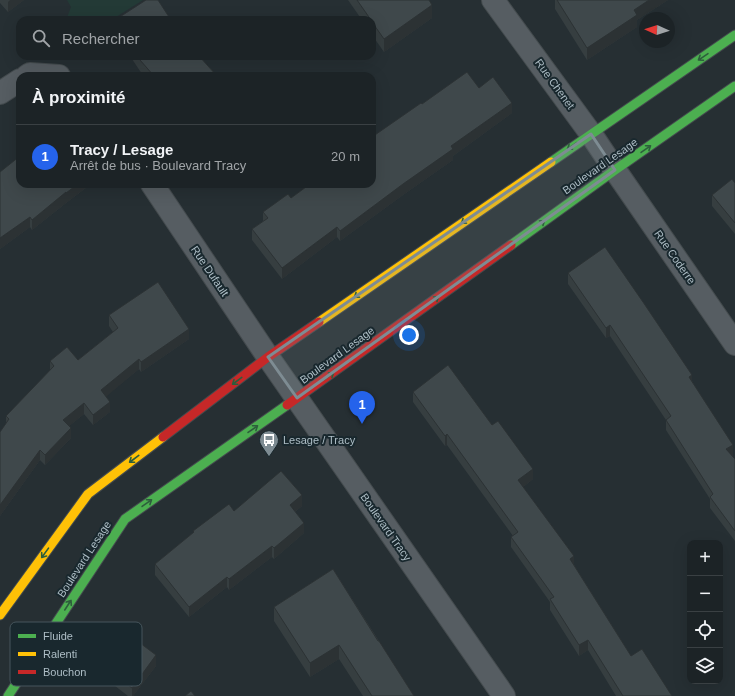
<!DOCTYPE html>
<html lang="fr">
<head>
<meta charset="utf-8">
<style>
  body { margin:0; font-family:Helvetica,sans-serif; background:#292f32; color:#f1f3f6 }
  .controls { position:absolute; right:12px; bottom:12px; display:grid; overflow:hidden; border-radius:8px; box-shadow:0 4px 16px #0002 }
  .controls button { width:36px; height:36px; display:grid; place-items:center; padding:0; border:0; border-bottom:1px solid #3a4043; background:#1c2326; color:#f1f3f6; font:20px sans-serif }
  .compass { position:absolute; left:639px; top:12px; width:36px; height:36px; border-radius:50%; background:#1c2326; box-shadow:0 4px 16px #0002; rotate:273deg }
  .you { position:absolute; left:409px; top:335px; width:14px; height:14px; margin:-10px; border:3px solid #fff; border-radius:50%; background:#1a73e8; box-shadow:0 0 0 6px #1a73e833 }
  .badge { display:grid; place-items:center; width:26px; height:26px; border-radius:50%; background:#2563eb; color:#fff; font-size:13px; font-weight:700 }
  .pin { position:absolute; translate:-50% -33px; filter:drop-shadow(0 1px 2px #0008) }
  .pin::after { content:''; position:absolute; top:21px; width:14px; height:12px; background:inherit; clip-path:polygon(0 0,100% 0,50% 100%) }
  .list { margin:0; padding:0; list-style:none }
  h2 { display:flex; justify-content:space-between; align-items:center; height:52px; margin:0; padding:0 16px; font-size:17px }
  h2 small { font-size:13px; font-weight:400; color:#a0a4a7 }
  .list li { display:grid; grid-template-columns:26px 1fr auto; gap:12px; align-items:center; box-sizing:border-box; height:64px; padding:0 16px; border-top:1px solid #3a4043 }
  .list b { display:block; font-size:15px; white-space:nowrap }
  .list p { margin:0; font-size:13px; white-space:nowrap; color:#a0a4a7 }
  .list em { font-size:13px; font-style:normal; color:#a0a4a7 }
  .icon { flex:none; width:22px; height:22px; fill:none; stroke:currentColor; stroke-width:2; stroke-linecap:round; stroke-linejoin:round }
  .map { position:relative; flex:none; width:735px; height:696px; overflow:hidden }
  .search { position:absolute; background:#1c2326; box-shadow:0 4px 16px #0002; left:16px; top:16px; width:360px; height:44px; display:flex; align-items:center; gap:10px; box-sizing:border-box; padding:0 14px; border-radius:12px; color:#a0a4a7; font-size:15px }
  .panel { position:absolute; background:#1c2326; box-shadow:0 4px 16px #0002; left:16px; top:72px; width:360px; height:116px; border-radius:12px }
  .map>svg:first-child { display:block }
  .green { fill:#233a36 }
  .lines { fill:none; stroke-linecap:round; stroke-linejoin:round }
  .street-casing { stroke:#444b4e; stroke-width:24 }
  .fast-casing { stroke:#444b4e; stroke-width:11 }
  .slow-casing { stroke:#444b4e; stroke-width:11 }
  .jam-casing { stroke:#444b4e; stroke-width:11 }
  .street { stroke:#565d62; stroke-width:22 }
  .fast { stroke:#4caf50; stroke-width:9 }
  .slow { stroke:#ffc107; stroke-width:9 }
  .jam { stroke:#c62828; stroke-width:9 }
  .wall { fill:#363e40 }
  .shaded-wall { fill:#2c3234 }
  .building { fill:#3f484b; stroke:#2c3234 }
  .oneway { stroke:#2d5e3c }
  .marked { fill:#7e8c93; fill-opacity:0.2; stroke:#7e8c93; stroke-width:3; stroke-linejoin:round }
  .labels { text-anchor:middle; stroke-width:4; stroke-linejoin:round; paint-order:stroke }
  .street-label { font-size:11px; fill:#aebec6; stroke:#19282e }
  .poi-label { font-size:11px; fill:#aebec6; stroke:#19282e; text-anchor:start }
  .key { fill:#19282e; stroke:#46555c; stroke-width:1 }
  .key-label { font-size:11px; fill:#aebec6 }
</style>
</head>
<body>
<div class="map">
<svg width="735" height="696" viewBox="0 0 735 696">
  <rect width="100%" height="100%" fill="#262f33"/>
  <path class="green" d="M67,0h76l-27,17 -2,3h-48l5,-13z"/>
  <g class="lines">
    <g class="street-casing">
      <path id="street" d="M493,0l98,134 24,36 120,174
        M27,76l3,-2 29,2
        M0,93l20,-13
        M152,184l116,173 236,339"/>
    </g>
    <g class="fast-casing">
      <path id="fast" d="M551,162l184,-127
        M511,245l104,-75 120,-84
        M8,696l117,-177 162,-114"/>
    </g>
    <g class="slow-casing">
      <path id="slow" d="M319,322l232,-160
        M0,615l88,-121 75,-57"/>
    </g>
    <g class="jam-casing">
      <path id="jam" d="M287,405l224,-160
        M163,437l105,-80 51,-35"/>
    </g>
    <use href="#street" class="street"/>
    <use href="#fast" class="fast"/>
    <use href="#slow" class="slow"/>
    <use href="#jam" class="jam"/>
  </g>
  <path class="wall" d="M0,0h24l-16,12 -8,-9z
    M348,0h81l3,18 -48,34 -12,-17v-15h-10z
    M555,0h113l-31,20v7l-50,33 -32,-51z
    M130,56h69l18,20h-73l-4,-5z
    M479,88l33,25 -59,43v4l-50,35 -63,46 -3,-4 -55,42 -30,-39v-11l11,-8v-9l28,-14 131,-94z
    M0,172l20,12h71l-25,19 -34,27 -2,-3 -30,22z
    M735,183v51l-23,-28v-11z
    M568,273l124,108 41,74 -1,1 3,3v82l-25,-33v-9l-44,-69v-10l-56,-84 -4,2 -38,-54z
    M109,315l80,24 -48,33 -2,-3 -33,27 4,16 -17,13 -9,-11 -15,12 2,12 -26,27 -5,-5 -40,56v-84l6,-8v-8l44,-45v-10l28,-1 35,-28 -4,-6z
    M413,392l120,87 -10,8 51,78 57,91 41,40h-56l-28,-46 -9,6 -29,-46v-8l-39,-55v-10l2,-1 -66,-91 -2,1 -32,-44z
    M302,506l-7,6 9,21 -30,26 -2,-2 -43,33 -2,-3 -38,30 -34,-42v-11l38,-31v-2l41,-20z
    M333,569l81,127h-51l-24,-37 -29,18 -36,-56v-14z
    M92,658l64,8 -23,30h-5l-36,-28z"/>
  <path class="shaded-wall" d="M10,0h14l-16,12v-10z
    M649,0h19l-31,20v7l-50,33v-12l47,-38z
    M432,5v13l-48,34v-13z
    M512,103v10l-59,43v4l-50,35 -63,46v-10l63,-47 48,-38z
    M78,184h13l-25,19v-10z
    M66,192v11l-34,27v-10z
    M30,217v10l-30,22v-11z
    M337,227v10l-55,42v-11z
    M610,325v11l-4,2v-10z
    M189,329v10l-48,33v-10z
    M139,359v10l-38,32v-11z
    M692,375v11l-3,-9z
    M110,402v10l-17,13v-10z
    M84,403v11l-21,17v-11z
    M71,428v10l-26,27v-10z
    M447,434v11l-2,1v-10z
    M733,445v10l-7,4v-10z
    M40,450v10l-40,56v-11z
    M533,469v10l-15,12v-11z
    M302,495v11l-12,10v-11z
    M304,523v10l-30,26v-11z
    M272,546v11l-43,33v-11z
    M574,556v10l-4,-7z
    M227,577v10l-38,30v-10z
    M588,640v10l-9,6v-11z
    M339,645v14l-29,18v-14z
    M156,655v11l-23,30h-1v-8z"/>
  <path class="building" d="M146,0h12l13,20h-56z
    M357,0h72l3,5 -48,34 -12,-17v-2h-1z
    M557,0h92l-15,10 3,5 -50,33z
    M137,56h62l18,20h-63l-14,-16z
    M467,72l12,16 14,-11 19,26 -61,43 2,3 -50,35 -63,47 -3,-4 -55,41 -30,-39 16,-11 -5,-6 25,-18 3,4 19,-14h62v-47l49,-34 1,1z
    M20,156v28h58l-12,9v-1l-34,28 -2,-3 -30,21v-66z
    M732,179l3,4v40l-23,-28z
    M605,247l38,55 49,73 -3,2 44,68 -7,4 9,10v72l-25,-34 3,-3 -47,-74 5,-4 -61,-91 -4,3 -38,-55z
    M158,282l31,47 -48,33 -2,-3 -38,31 9,12 -17,13 -9,-12 -21,17 8,8 -26,27 -5,-5 -40,55v-73l9,-13 -3,-3 48,-50 -4,-5 17,-14 11,13 40,-32 -9,-13z
    M448,365l44,60 6,-4 35,48 -15,11 56,76 -4,3 61,97 11,-7 30,47h-49l-35,-56 -9,5 -29,-46 4,-2 -43,-60 7,-5 -71,-98 -2,2 -32,-44z
    M281,471l21,24 -12,10 14,18 -30,25 -2,-2 -43,33 -2,-2 -38,30 -34,-43 39,-32 -1,-1 36,-27 5,7z
    M333,569l45,72h1l35,55h-42l-33,-51 -29,18 -36,-56z
    M116,625l40,30 -24,33 -40,-30z
    M191,691l4,5h-10z"/>
  <defs><path id="oneway-shaft" d="M-6 0H5M1.5-3L5.5 0L1.5 3" fill="none" stroke-width="1.6" stroke-linecap="round" stroke-linejoin="round"/></defs>
  <g class="oneway">
    <use href="#oneway-shaft" transform="translate(703 57) rotate(146)"/>
    <use href="#oneway-shaft" transform="translate(572 146) rotate(145)"/>
    <use href="#oneway-shaft" transform="translate(646 149) rotate(-35)"/>
    <use href="#oneway-shaft" transform="translate(466 220) rotate(145)"/>
    <use href="#oneway-shaft" transform="translate(540 224) rotate(-36)"/>
    <use href="#oneway-shaft" transform="translate(359 294) rotate(145)"/>
    <use href="#oneway-shaft" transform="translate(434 300) rotate(-36)"/>
    <use href="#oneway-shaft" transform="translate(329 376) rotate(-36)"/>
    <use href="#oneway-shaft" transform="translate(237 381) rotate(143)"/>
    <use href="#oneway-shaft" transform="translate(253 429) rotate(-35)"/>
    <use href="#oneway-shaft" transform="translate(134 459) rotate(143)"/>
    <use href="#oneway-shaft" transform="translate(147 503) rotate(-35)"/>
    <use href="#oneway-shaft" transform="translate(45 553) rotate(126)"/>
    <use href="#oneway-shaft" transform="translate(68 605) rotate(-57)"/>
  </g>
  <path class="marked" d="M591,134l24,36 -318,228 -29,-41z"/>
  <defs>
    <g id="bus-pin" transform="scale(1)"><path d="M0 17L-7.5 6A9.5 9.5 0 1 1 7.5 6Z" fill="#7e8c93" stroke="#19282e"/><path d="M-5-6H5V4H4V6H2V4H-2V6H-4V4H-5ZM-3.5-4V0h7V-4ZM-3.5 1.2v1.5H-2V1.2ZM2 1.2v1.5H3.5V1.2Z" fill="#fff"/></g>
  </defs>
  <g fill-rule="evenodd">
    <use href="#bus-pin" x="269" y="440"/>
  </g>
  <g class="labels">
    <g class="street-label">
      <text transform="translate(555 84) rotate(54)" y="4">Rue Chenet</text>
      <text transform="translate(600 166) rotate(-35)" y="4">Boulevard Lesage</text>
      <text transform="translate(675 257) rotate(55)" y="4">Rue Coderre</text>
      <text transform="translate(210 271) rotate(56)" y="4">Rue Dufault</text>
      <text transform="translate(337 355) rotate(-36)" y="4">Boulevard Lesage</text>
      <text transform="translate(386 527) rotate(55)" y="4">Boulevard Tracy</text>
      <text transform="translate(84 559) rotate(-57)" y="4">Boulevard Lesage</text>
    </g>
    <g class="poi-label">
      <text x="283" y="444">Lesage / Tracy</text>
    </g>
  </g>
  <rect x="10" y="622" width="132" height="64" rx="6" class="key"/>
  <rect x="18" y="634" width="18" height="4" fill="#4caf50"/>
  <rect x="18" y="652" width="18" height="4" fill="#ffc107"/>
  <rect x="18" y="670" width="18" height="4" fill="#c62828"/>
  <g class="key-label">
    <text x="43" y="640">Fluide</text>
    <text x="43" y="658">Ralenti</text>
    <text x="43" y="676">Bouchon</text>
  </g>
</svg>
<div class="controls">
<button>+</button>
<button>−</button>
<button><svg class="icon" aria-label="locate" viewBox="0 0 24 24"><circle cx="12" cy="12" r="6"/><path d="M12 2v4M12 18v4M2 12h4M18 12h4"/></svg></button>
<button><svg class="icon" aria-label="layers" viewBox="0 0 24 24"><path d="M12 4l9 5-9 5-9-5zM3 14l9 5 9-5"/></svg></button>
</div>
<svg class="compass" viewBox="-18 -18 36 36"><path d="M0-13l5 13h-10z" fill="#e53935"/><path d="M0 13l5-13h-10z" fill="#a0a4a7"/></svg>
<div class="you"></div>
<div class="pin badge" style="left:362px;top:424px">1</div>
<div class="search"><svg class="icon" aria-label="search" viewBox="0 0 24 24"><circle cx="10" cy="10" r="6"/><path d="M15 15l6 6"/></svg>Rechercher</div>
<section class="panel">
<h2>À proximité<small></small></h2>
<ul class="list">
<li><span class="badge">1</span><div><b>Tracy / Lesage</b><p>Arrêt de bus · Boulevard Tracy</p></div><em>20 m</em></li>
</ul>
</section>
</div>
</body>
</html>
